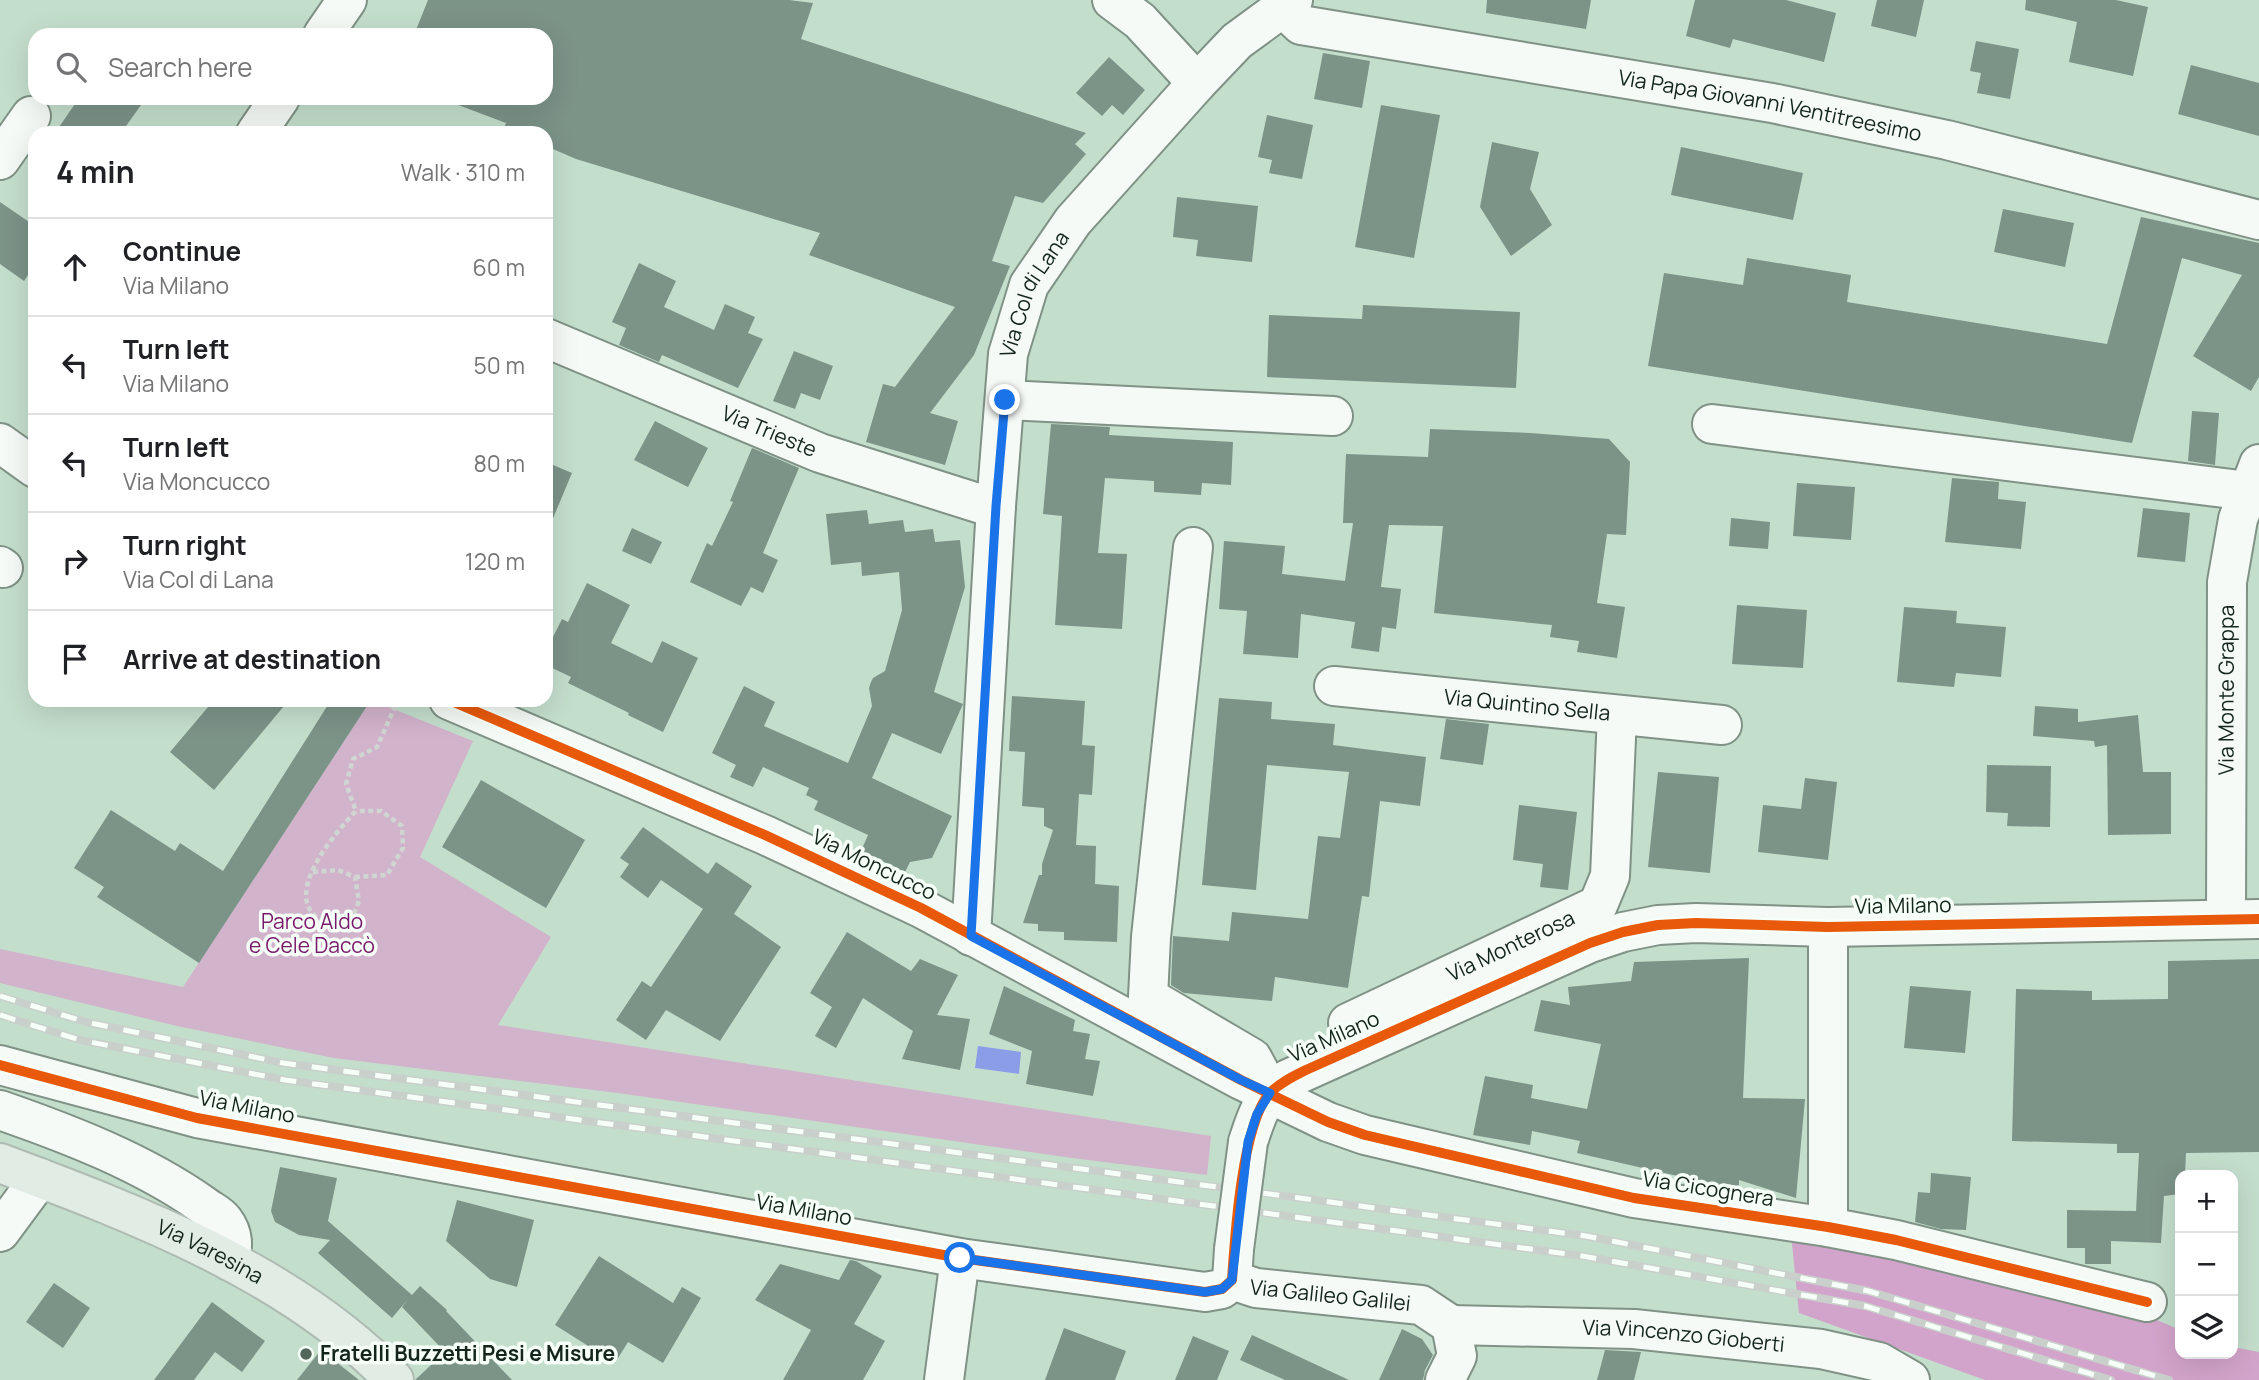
<!DOCTYPE html>
<html lang="en">
<head>
<meta charset="utf-8">
<style>
  body { margin:0; font-family:Manrope,sans-serif; background:#f6f6f6; color:#202124 }
  .controls { position:absolute; right:21px; bottom:21px; display:grid; overflow:hidden; border-radius:14px; box-shadow:0 7px 28px #0002 }
  .controls button { width:63px; height:63px; display:grid; place-items:center; padding:0; border:0; border-bottom:2px solid #e0e0e0; background:#fff; color:#202124; font:35px sans-serif }
  .stop { position:absolute; width:21px; height:21px; margin:-16px; border:5px solid #1a73e8; border-radius:50%; background:#fff }
  .stop.end { background:#1a73e8; border-color:#fff; box-shadow:0 2px 7px #0008 }
  .list { margin:0; padding:0; list-style:none }
  h2 { display:flex; justify-content:space-between; align-items:center; height:91px; margin:0; padding:0 28px; font-size:30px }
  h2 small { font-size:23px; font-weight:400; color:#757577 }
  .list li { display:grid; grid-template-columns:46px 1fr auto; gap:21px; align-items:center; box-sizing:border-box; height:98px; padding:0 28px; border-top:2px solid #e0e0e0 }
  .list b { display:block; font-size:26px; white-space:nowrap }
  .list p { margin:0; font-size:23px; white-space:nowrap; color:#757577 }
  .list em { font-size:23px; font-style:normal; color:#757577 }
  .icon { flex:none; width:38px; height:38px; fill:none; stroke:currentColor; stroke-width:2; stroke-linecap:round; stroke-linejoin:round }
  .map { position:relative; flex:none; width:2259px; height:1380px; overflow:hidden }
  .search { position:absolute; background:#fff; box-shadow:0 7px 28px #0002; left:28px; top:28px; width:525px; height:77px; display:flex; align-items:center; gap:18px; box-sizing:border-box; padding:0 24px; border-radius:21px; color:#757577; font-size:26px }
  .panel { position:absolute; background:#fff; box-shadow:0 7px 28px #0002; left:28px; top:126px; width:525px; height:581px; border-radius:21px }
  .map>svg:first-child { display:block }
  .green { fill:#d1b3cb }
  .forest { fill:#d3a4cb }
  .water { fill:#8b9de7 }
  .building { fill:#7c9388 }
  .lines { fill:none; stroke-linecap:round; stroke-linejoin:round }
  .minor-casing { stroke:#7f9285; stroke-width:42 }
  .major-casing { stroke:#aebbb3; stroke-width:42 }
  .path { stroke:#d0d7d2; stroke-width:4.5; stroke-dasharray:5 3.5; stroke-linecap:butt }
  .minor { stroke:#f6faf7; stroke-width:38 }
  .major { stroke:#e0ece4; stroke-width:38 }
  .rail-casing { stroke:#c9d0cb; stroke-width:8 }
  .rail { stroke:#f6fff8; stroke-width:5; stroke-dasharray:16; stroke-linecap:butt }
  .minor-bridge-casing { stroke:#7f9285; stroke-width:42; stroke-linecap:butt }
  .minor-bridge { stroke:#f6faf7; stroke-width:38 }
  .cycleway-casing { stroke:#f6fff8; stroke-width:15 }
  .cycleway { stroke:#e8590c; stroke-width:10 }
  .route { stroke:#1a73e8; stroke-width:9 }
  .poi-dot { fill:#526659; stroke:#f6fff8; stroke-width:2.5 }
  .labels { text-anchor:middle; stroke-width:7; stroke-linejoin:round; paint-order:stroke }
  .street-label { font-size:21px; fill:#14261b; stroke:#f6fff8 }
  .park-label { font-size:21px; fill:#78186a; stroke:#f6fff8 }
  .poi-label { font-size:21px; font-weight:bold; fill:#14261b; stroke:#f6fff8; text-anchor:start }
</style>
</head>
<body>
<div class="map">
<svg width="2259" height="1380" viewBox="0 0 2259 1380">
  <rect width="100%" height="100%" fill="#c4decc"/>
  <path class="green" d="M371,700l102,41 -53,116 131,80 -53,88 713,111 -4,39 -135,-17 -454,-65 -284,-35 -157,-32 -177,-43v-34l183,38z"/>
  <path class="forest" d="M1790,1224l346,87 44,19v24h53v-7l26,5v28h-274l-186,-67z"/>
  <path class="water" d="M978,1046l43,6 -2,22 -44,-6z"/>
  <path class="building" d="M428,0h361l24,3 -12,36 285,94 -11,11 11,10 -43,49 -28,-7 -23,65 18,5 -36,89 -44,58 28,8 -13,44 -79,-23 17,-58 12,3 60,-80 -146,-52 11,-22 -244,-74 -30,-13v-13h-29l-13,-5 2,-5 -61,-23v-2h101v-63h-132z
    M1487,0h104l-5,29 -100,-16z
    M1695,0h91l50,13 -12,49 -91,-23 -3,9 -44,-12z
    M1877,0h47l-8,37 -45,-11z
    M2026,0h90l32,7 -15,69 -64,-14 8,-40 -52,-12z
    M1976,41l43,8 -9,50 -33,-6 4,-20 -11,-2z
    M1323,53l47,8 -8,47 -48,-9z
    M1109,57l36,33 -22,25 -11,-10 -10,11 -26,-23z
    M2191,65l68,18v53l-81,-22z
    M79,98h67l-25,35h-66z
    M1381,105l59,10 -26,143 -59,-11z
    M1267,115l46,10 -11,54 -33,-6 3,-13 -14,-3z
    M1492,142l47,10 -9,37 22,36 -41,31 -31,-49z
    M1681,147l122,26 -10,47 -122,-25z
    M1177,197l81,9 -6,56 -56,-6 2,-16 -25,-3z
    M0,202l35,24v39l-11,16 -24,-17z
    M2003,209l71,14 -9,44 -71,-15z
    M2141,217l118,26v134l-8,14 -58,-35 49,-81 -60,-17 -50,185 -484,-77 16,-93 79,12 4,-27 104,17 -4,27 260,42z
    M639,263l37,18 -12,26 50,23 11,-26 30,13 -7,16 15,6 -25,49 -76,-33 -3,7 -40,-17 7,-17 -14,-6z
    M1363,305l157,7 -4,76 -249,-11 2,-62 93,4z
    M794,351l39,15 -13,34 -19,-7 -6,16 -22,-8z
    M2192,411l27,2 -4,52 -27,-4z
    M655,421l53,27 -20,39 -54,-27z
    M1051,424l59,3 -1,8 124,7 -2,43 -29,-2 -1,12 -47,-3v-11l-49,-3 -7,75 29,1 -5,75 -67,-4 7,-109 -19,-2z
    M1430,429l100,4 79,6 21,23 -4,73 -19,-1 -10,69 28,4 -8,51 -40,-6 2,-11 -29,-4 2,-12 -118,-12 9,-87 -54,-1 -8,62 20,2 -5,40 -14,-2 -3,25 -28,-4 4,-26 -54,-8 -3,44 -55,-4 4,-43 -28,-2 5,-68 61,5 -3,28 63,7 8,-58h-10l3,-69 82,3z
    M752,448l47,20 -36,85 15,7 -15,33 -12,-6 -10,19 -51,-24 17,-39 5,3 21,-44 -3,-1z
    M546,462l26,11 -26,62z
    M1952,478l47,4 -1,17 28,3 -5,47 -76,-7z
    M1797,483l58,4 -4,53 -58,-4z
    M2143,508l47,5 -5,49 -48,-5z
    M867,510l2,14 34,-4 2,12 28,-3 2,13 25,-2 5,47 -31,105 29,12 -22,50 -49,-21 -20,45 80,38 -20,42 -22,4 -5,10 -44,-21 7,-16 -54,-25 4,-9 -12,-6 3,-7 -46,-21 -10,20 -23,-10 6,-12 -24,-12 32,-67 31,16 -11,24 84,37 24,-57 -3,-18 2,-6 2,-4 12,-7 17,-61 -3,-38 -37,4 -1,-14 -30,3 -5,-51z
    M1731,518l39,4 -2,27 -39,-3z
    M632,528l30,14 -11,22 -29,-13z
    M587,583l43,22 -19,38 41,20 10,-22 36,17 -35,74 -35,-17 1,-2 -61,-30 3,-6 -25,-12v-14l16,-32 6,3z
    M1737,605l70,5 -4,58 -71,-4z
    M1904,607l53,4 -1,12 50,4 -5,50 -45,-4 -2,14 -57,-5z
    M1012,696l73,5 -3,44 13,1 -3,49 -13,-1 -3,51 20,1 -1,38 24,2 -2,56 -53,-2v-8l-26,-1v-7l-15,-1 16,-48h3v-11l11,-34 -9,-4v-18l-22,-2 3,-54 -16,-1z
    M1219,698l53,4 -1,17 64,5 -2,21 93,12 -6,49 -40,-5 -11,96 -7,-1 -14,92 -73,-11 -3,24 -88,-8 -13,-8 2,-49 56,5 3,-29 76,7 10,-83 22,2 9,-66 -82,-7 -11,125 -54,-5z
    M214,700h75l-75,90 -44,-38z
    M331,700h40l-172,263 -102,-66 7,-10 -30,-19 37,-58 64,41 5,-8 43,28z
    M2035,706l43,3v13l60,-7 5,57h28v62l-63,1 -1,-90 -12,2 -1,-6 -61,-5z
    M1446,719l43,5 -6,41 -43,-6z
    M1987,765l64,1 -1,61 -43,-1 1,-13 -22,-1z
    M1658,772l61,5 -9,96 -62,-6z
    M1805,778l32,4 -9,78 -70,-8 5,-47 38,4z
    M481,780l104,60 -39,68 -104,-61z
    M1519,805l58,7 -9,78 -28,-3 3,-23 -30,-4z
    M643,827l65,47 8,-12 36,24 -18,28 47,33 -61,94 -54,-31 -20,30 -30,-20 26,-39 9,6 52,-78 -42,-29 -13,18 -28,-21 9,-13 -9,-6z
    M847,932l64,39 9,-12 38,16 -21,40 33,4 -10,51 -58,-11 11,-28 -50,-33 -27,50 -21,-12 17,-29 -22,-14z
    M1749,958l-6,140 62,1 -9,99 -57,-18v10l-162,-37 3,-12 -48,-10 -2,14 -57,-10 12,-59 48,9 -2,13 56,11 14,-65 -67,-13 7,-31 29,5 -2,-18 63,-6 3,-19z
    M2259,959v193l-73,1 -1,22h-5v19l-16,2 -3,47 -50,-2v23h-26v-16h-18v-38l69,1 3,-58h-22v-9l-105,-3 4,-152 76,2v9l76,-1v-38z
    M1004,986l71,34 -2,11 17,3 -5,25 15,2 -7,35 -67,-12 6,-33 -43,-17z
    M1910,986l61,5 -6,62 -61,-5z
    M280,1167l57,11 -9,43 84,74 8,-9 27,24 -1,1 66,69h-97l30,-28 -43,-45 6,-8 -16,19 -74,-65 12,-13 -31,-5 -24,-13 -4,-11z
    M1931,1173l40,4 -5,53 -25,-1 -26,-7 3,-30 12,1z
    M457,1200l77,20 -17,67 -27,-8 -44,-38z
    M599,1256l74,47 9,-16 19,11 -38,65 -35,-21 -13,21 -60,-38z
    M850,1260l6,1 26,15 -28,48 31,17 -22,39h-80l28,-50 -56,-30 25,-36 59,16z
    M54,1283l36,25 -27,40 -37,-26z
    M212,1302l53,39 -23,31 -27,-20 -21,28h-40z
    M1064,1328l62,23 -11,29h-70z
    M1402,1329l20,10 11,16 -8,15 -2,10h-44z
    M1252,1335l97,45h-64l-45,-20z
    M1193,1336l36,15 -12,29h-42z
    M321,1350l38,30h-62z
    M1605,1350l36,2 -7,28h-37z"/>
  <g class="lines">
    <g class="minor-casing">
      <g id="minor">
        <path d="M1112,0l28,21 57,62"/>
        <path id="s1" d="M1282,7l19,18 471,78 175,37 312,80"/>
        <path d="M323,35l24,-35"/>
        <path d="M256,133l24,-35"/>
        <path d="M0,160l31,-44"/>
        <path id="s2" d="M546,338l274,115 161,51 15,2"/>
        <path d="M1005,400l328,16"/>
        <path d="M1712,424l536,67"/>
        <path d="M0,443l35,25"/>
        <path d="M1193,547l-42,390 -3,60 104,61 14,26"/>
        <path d="M0,566l3,2"/>
        <path id="s3" d="M1334,686l388,39"/>
        <path d="M449,700l316,135 156,73 320,172 87,42 37,13 269,63 194,29 68,13 251,62"/>
        <path id="s4" d="M2226,919l1,-337 11,-63 21,-55"/>
        <path id="s5" d="M971,936l25,-430 12,-152 21,-69 44,-64 124,-138 40,-42 56,-41"/>
        <path id="s6" d="M1348,1023l250,-118 12,-29 7,-161"/>
        <path d="M0,1065l197,53 763,140 245,34 17,-3 10,-9 2,-31"/>
        <path d="M0,1110c69,24 142,52 203,95 6,5 16,9 21,16 10,13 9,25 6,40"/>
        <path d="M1248,1142c10,-31 13,-42 40,-63l302,-136 33,-11 35,-7 38,-2 132,4 431,-8"/>
        <path d="M1828,1227v-300"/>
        <path d="M0,1232l40,-54"/>
        <path id="s7" d="M1232,1280l24,8 165,17 30,20 6,31 -12,24"/>
        <path id="s8" d="M1451,1325l183,4 187,20 58,13 31,18"/>
        <path d="M944,1380l16,-122"/>
      </g>
    </g>
    <g class="major-casing">
      <g id="major">
        <path id="s9" d="M0,1163c134,50 294,111 394,217"/>
      </g>
    </g>
    <path class="path" d="M313,872l25,-2 17,7 4,24 -9,22h-28c-4,-5 -12,-11 -14,-17 -11,-29 29,-75 48,-95l-10,-27 7,-25 24,-12 21,-47
      M355,877l32,-2 16,-27 -1,-22 -21,-15h-25"/>
    <use href="#minor" class="minor"/>
    <use href="#major" class="major"/>
    <g class="rail-casing">
      <path id="rail" d="M0,996l86,26 197,41 1303,173 282,55 301,89
        M0,1015l80,25 205,40 1297,176 283,50 246,74"/>
    </g>
    <use href="#rail" class="rail"/>
    <g class="minor-bridge-casing">
      <path id="minor-bridge" d="M1234,1249l14,-107"/>
    </g>
    <use href="#minor-bridge" class="minor-bridge"/>
    <g class="cycleway-casing">
      <path id="cycleway" d="M449,700l316,135 156,73 320,172 87,42 37,13 269,63 194,29 68,13 251,62
        M0,1065l197,53 763,140 245,34 17,-3 10,-9c3,-45 10,-154 37,-186 10,-11 25,-18 37,-24l284,-127 33,-11 35,-7 38,-2 132,4 431,-8"/>
    </g>
    <use href="#cycleway" class="cycleway"/>
  </g>
  <g class="lines">
    <path class="route" d="M960,1258l245,34 17,-3 10,-9 16,-138 9,-28 13,-21 -29,-13 -270,-144 25,-430 9,-106"/>
  </g>
  <circle class="poi-dot" cx="306" cy="1354" r="7"/>
  <g class="labels">
    <g class="street-label">
      <text dy="7" stroke="none"><textPath href="#s1" startOffset="502">Via Papa Giovanni Ventitreesimo</textPath></text>
      <text dy="7" stroke="none"><textPath href="#s5" startOffset="649">Via Col di Lana</textPath></text>
      <text dy="7" stroke="none"><textPath href="#s2" startOffset="242">Via Trieste</textPath></text>
      <text dy="7" stroke="none"><textPath href="#s4" startOffset="229">Via Monte Grappa</textPath></text>
      <text dy="7" stroke="none"><textPath href="#s3" startOffset="194">Via Quintino Sella</textPath></text>
      <text transform="translate(874 865) rotate(26)" y="7">Via Moncucco</text>
      <text transform="translate(1903 906) rotate(-1)" y="7">Via Milano</text>
      <text dy="7" stroke="none"><textPath href="#s6" startOffset="180">Via Monterosa</textPath></text>
      <text transform="translate(1334 1037) rotate(-24)" y="7">Via Milano</text>
      <text transform="translate(247 1107) rotate(11)" y="7">Via Milano</text>
      <text transform="translate(1708 1189) rotate(9)" y="7">Via Cicognera</text>
      <text transform="translate(804 1210) rotate(10)" y="7">Via Milano</text>
      <text dy="7" stroke="none"><textPath href="#s9" startOffset="228">Via Varesina</textPath></text>
      <text dy="7" stroke="none"><textPath href="#s7" startOffset="100">Via Galileo Galilei</textPath></text>
      <text dy="7" stroke="none"><textPath href="#s8" startOffset="233">Via Vincenzo Gioberti</textPath></text>
    </g>
    <g class="park-label">
      <text x="312" y="929">Parco Aldo<tspan x="312" dy="24">e Cele Daccò</tspan></text>
    </g>
    <g class="poi-label">
      <text x="320" y="1361">Fratelli Buzzetti Pesi e Misure</text>
    </g>
  </g>
</svg>
<div class="controls">
<button>+</button>
<button>−</button>
<button><svg class="icon" aria-label="layers" viewBox="0 0 24 24"><path d="M12 4l9 5-9 5-9-5zM3 14l9 5 9-5"/></svg></button>
</div>
<div class="stop" style="left:960px;top:1258px"></div>
<div class="stop end" style="left:1005px;top:400px"></div>
<div class="search"><svg class="icon" aria-label="search" viewBox="0 0 24 24"><circle cx="10" cy="10" r="6"/><path d="M15 15l6 6"/></svg>Search here</div>
<section class="panel">
<h2>4 min<small>Walk · 310 m</small></h2>
<ul class="list">
<li><svg class="icon" aria-label="ahead" viewBox="0 0 24 24"><path d="M12 20V5M6 11l6-6 6 6"/></svg><div><b>Continue</b><p>Via Milano</p></div><em>60 m</em></li>
<li><svg class="icon" aria-label="left" viewBox="0 0 24 24"><path d="M17 20v-9H6M10 6l-5 5 5 5"/></svg><div><b>Turn left</b><p>Via Milano</p></div><em>50 m</em></li>
<li><svg class="icon" aria-label="left" viewBox="0 0 24 24"><path d="M17 20v-9H6M10 6l-5 5 5 5"/></svg><div><b>Turn left</b><p>Via Moncucco</p></div><em>80 m</em></li>
<li><svg class="icon" aria-label="right" viewBox="0 0 24 24"><path d="M7 20v-9h11M14 6l5 5-5 5"/></svg><div><b>Turn right</b><p>Via Col di Lana</p></div><em>120 m</em></li>
<li><svg class="icon" aria-label="arrive" viewBox="0 0 24 24"><path d="M6 21V4h12l-3 4 3 4H6"/></svg><div><b>Arrive at destination</b></div></li>
</ul>
</section>
</div>
</body>
</html>
